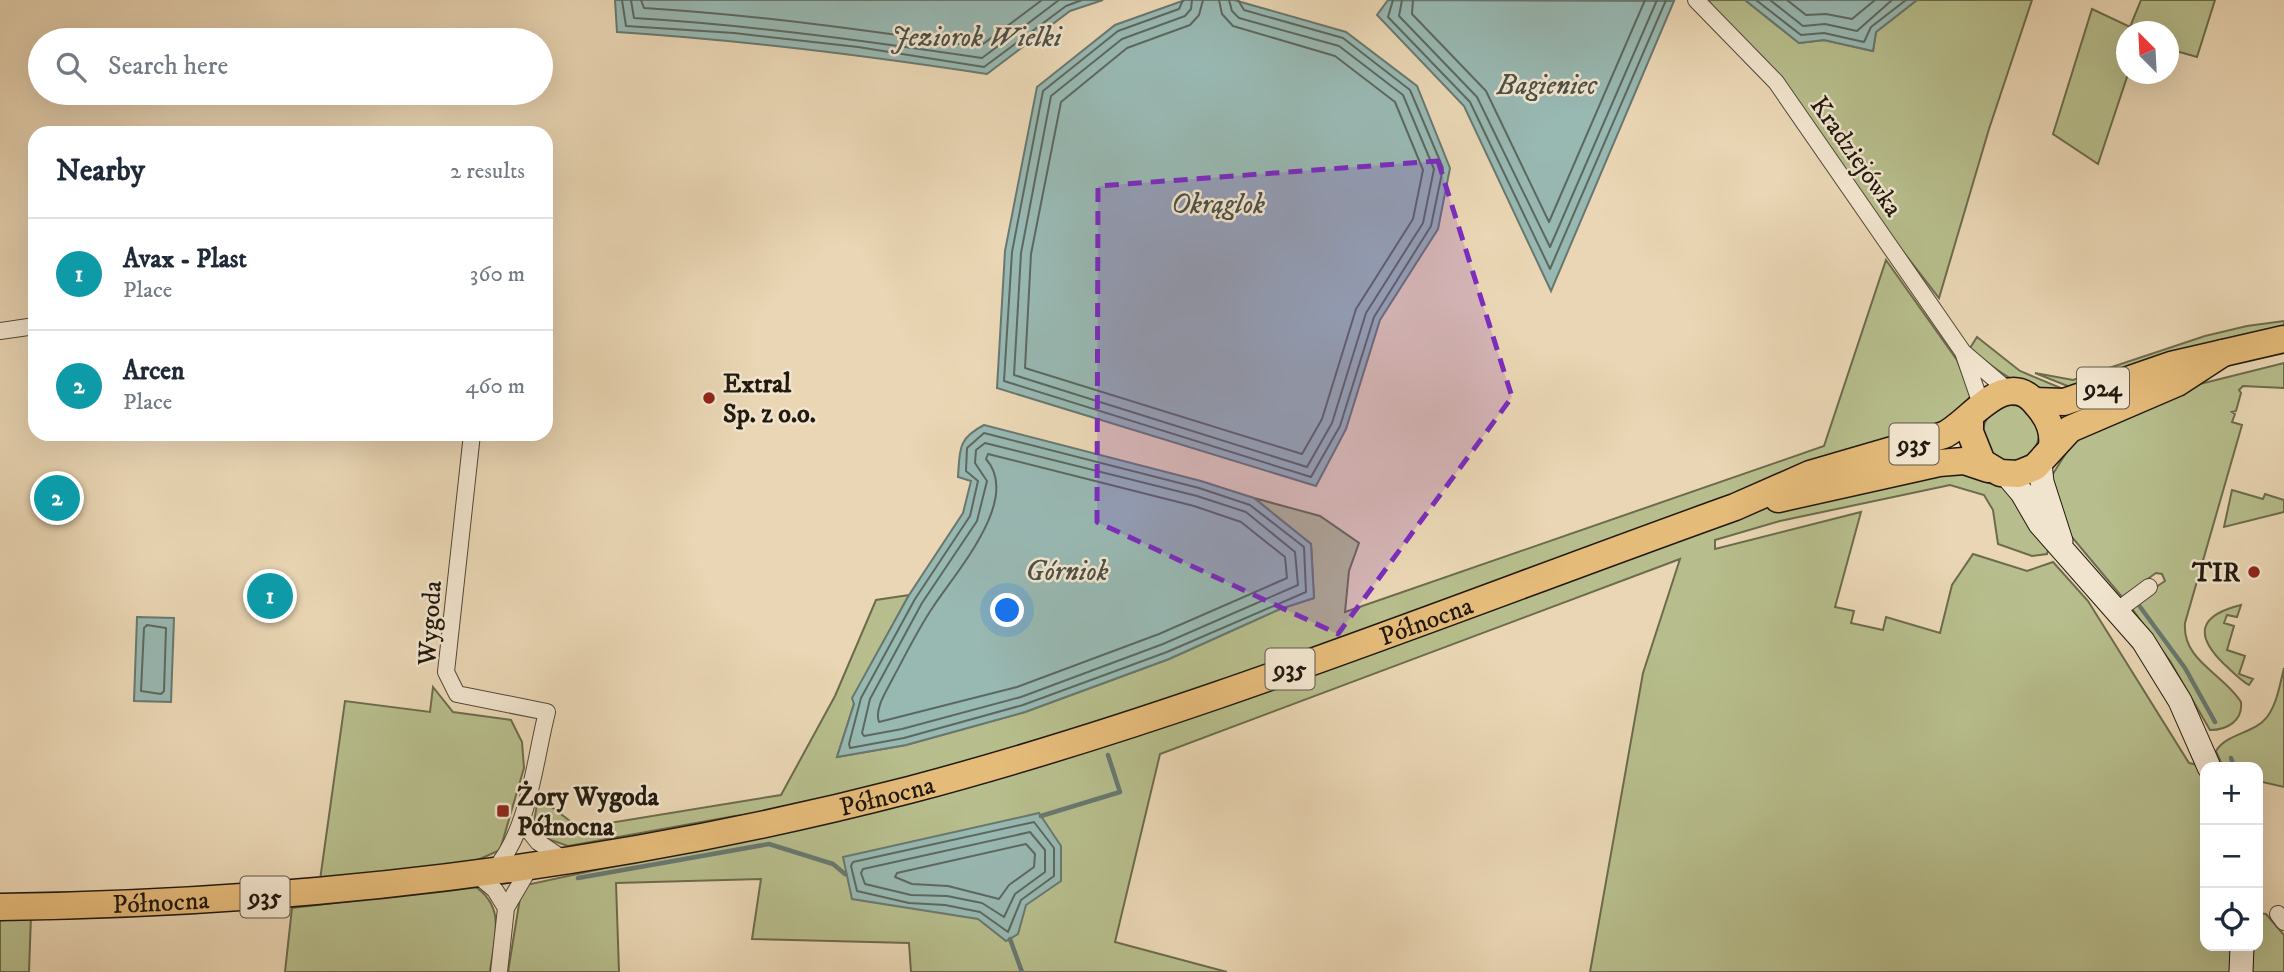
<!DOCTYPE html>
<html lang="en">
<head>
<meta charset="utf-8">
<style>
  body { margin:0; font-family:"IM FELL DW Pica",serif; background:#f6f6f7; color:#1f2937 }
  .controls { position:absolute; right:21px; bottom:21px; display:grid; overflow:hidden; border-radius:14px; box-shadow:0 7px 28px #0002 }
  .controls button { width:63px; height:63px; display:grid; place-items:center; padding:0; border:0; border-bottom:2px solid #e0e1e3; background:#fff; color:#1f2937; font:35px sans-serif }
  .compass { position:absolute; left:2116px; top:21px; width:63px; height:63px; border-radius:50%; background:#fff; box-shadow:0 7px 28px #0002; rotate:336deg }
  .you { position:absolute; left:1008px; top:611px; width:24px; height:24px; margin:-18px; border:5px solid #fff; border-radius:50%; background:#1a73e8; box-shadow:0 0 0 10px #1a73e833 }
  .badge { display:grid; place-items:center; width:46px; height:46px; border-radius:50%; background:#8f2418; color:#fff; font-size:23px; font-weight:700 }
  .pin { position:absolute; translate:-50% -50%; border:4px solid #fff; box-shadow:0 2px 7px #0006 }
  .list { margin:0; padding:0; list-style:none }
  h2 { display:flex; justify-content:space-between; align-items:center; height:91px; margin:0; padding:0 28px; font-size:30px }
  h2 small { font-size:23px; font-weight:400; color:#747a83 }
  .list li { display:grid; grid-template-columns:46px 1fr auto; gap:21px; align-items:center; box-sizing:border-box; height:112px; padding:0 28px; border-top:2px solid #e0e1e3 }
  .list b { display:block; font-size:26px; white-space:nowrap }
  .list p { margin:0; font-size:23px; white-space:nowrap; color:#747a83 }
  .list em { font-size:23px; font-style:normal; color:#747a83 }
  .icon { flex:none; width:38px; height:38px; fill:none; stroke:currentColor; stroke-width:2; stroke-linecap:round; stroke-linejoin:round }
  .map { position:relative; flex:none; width:2284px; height:972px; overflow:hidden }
  .search { position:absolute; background:#fff; box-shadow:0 7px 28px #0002; left:28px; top:28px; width:525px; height:77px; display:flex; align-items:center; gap:18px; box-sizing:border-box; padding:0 24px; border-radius:38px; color:#747a83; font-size:26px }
  .panel { position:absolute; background:#fff; box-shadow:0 7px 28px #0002; left:28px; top:126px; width:525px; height:315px; border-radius:21px }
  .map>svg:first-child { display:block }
  .green { fill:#b7bd8c; stroke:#6c6b4d; stroke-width:2 }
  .water { fill:#98b8b2; stroke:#687870; stroke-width:2 }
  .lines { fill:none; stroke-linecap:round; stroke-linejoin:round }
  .shore { stroke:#5c6860; stroke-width:2 }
  .stream { stroke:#687870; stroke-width:4.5 }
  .street-casing { stroke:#534838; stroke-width:18 }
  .secondary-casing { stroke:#21190e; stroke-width:25 }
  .primary-casing { stroke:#21190e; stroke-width:29 }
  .street { stroke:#f1e4ce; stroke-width:16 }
  .secondary { stroke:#f1e4ce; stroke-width:23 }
  .primary { stroke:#e5bb7a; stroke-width:26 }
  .marked { fill:#7b2cbf; fill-opacity:0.2; stroke:#7b2cbf; stroke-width:5; stroke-dasharray:14 9; stroke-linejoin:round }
  .poi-dot { fill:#8f2418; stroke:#f1e4ce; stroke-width:2.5 }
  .labels { text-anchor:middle; stroke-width:5; stroke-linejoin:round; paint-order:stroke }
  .shield { fill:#f1e4ce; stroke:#5f5648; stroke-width:2 }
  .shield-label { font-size:24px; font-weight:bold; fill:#21190e }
  .street-label { font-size:26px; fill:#21190e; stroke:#f1e4ce }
  .poi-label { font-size:26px; font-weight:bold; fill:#21190e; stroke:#f1e4ce; text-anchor:start }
  .water-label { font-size:28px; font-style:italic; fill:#4b5147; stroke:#f1e4ce }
</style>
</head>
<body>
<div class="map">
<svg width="2284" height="972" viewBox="0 0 2284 972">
  <rect width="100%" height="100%" fill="#ead6b4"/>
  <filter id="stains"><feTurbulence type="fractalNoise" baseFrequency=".00286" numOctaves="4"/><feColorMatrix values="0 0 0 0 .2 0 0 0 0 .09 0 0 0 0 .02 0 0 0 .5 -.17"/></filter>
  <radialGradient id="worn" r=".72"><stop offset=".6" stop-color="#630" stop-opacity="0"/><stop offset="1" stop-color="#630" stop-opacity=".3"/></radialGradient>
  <path class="green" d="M1708,0h37l54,43 25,-3 49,11 3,-19 41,-32h115l-43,129 -50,169z
    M2141,0h74l-18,57 -28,-8 -1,-17h-42l2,42 -30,90 -45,-30 39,-125 38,18z
    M1886,260l71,100 14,35 -9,14 -23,16 -213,73 -620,227 -327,86 -44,5 -167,30 -23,-8 -11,-16 3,-18 7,-3 35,27 202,-33 54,-99 41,-96 33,-5 -56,103 1,6 -17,53 69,-12 119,-33 144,-53 111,-50 34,-11 -3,-54 -57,-46 66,18 39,27 -10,28 -4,41 479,-166z
    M2284,321v7l-214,59 -35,-14 38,7 132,-44 42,-10z
    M1977,337l43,34 43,18c-40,4 -64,-16 -93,-41z
    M2284,363v25l-41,-2 -4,4 2,3 -5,18 -4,1 3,2 -3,8 10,3 -57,198c-3,38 39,51 56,79 2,19 -14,28 -31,28l-40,-69 -37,-51 1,-8 31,-21 -3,-7 -6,-1 -34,24 -51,-61 -20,-59 22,-35 127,-58z
    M1983 433a28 28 0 1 1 56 0a28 28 0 1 1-56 0Z
    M1932,471l39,2 17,10 23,4 38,59 -2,8 -15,2 -34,-12 -5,-34 -9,-15 -34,-10 -170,36 -65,19v9l146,-37 -26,95 19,4 -3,12 32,7 3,-13 54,16 12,-48 21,-31 54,17 26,-9 35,39 101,162 10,2 6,34v147h26l-1,26h-640l53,-299 37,-114 -520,195 -45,188 112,30h-316l-2,-29 -157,-4 9,-60 -145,4 3,89h-111l12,-74 6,-13 306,-66 912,-308z
    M2232,490l31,9 2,-5 19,6v12l-60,15z
    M2241,605l-4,12 -10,-2 -3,8 10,3 -7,24 18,6 -6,18 14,5 -4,6c-9,-5 -17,-14 -25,-21 -31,-30 -24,-49 17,-59z
    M2284,668v119l-26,-6v-14h-35l-7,-16c11,-18 38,-17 51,-34 10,-13 13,-33 17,-49z
    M433,687l20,25 58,8 11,22 2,26 -24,82 -29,13 -151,17 25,-179 85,11z
    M474,886c33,21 20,52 16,86h-205l7,-64z
    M2258,913l8,1 18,21v37h-32l1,-26h5z
    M0,915h31l-2,57h-29z"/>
  <path class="water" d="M615,0h488l-33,11 -83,63c-124,-19 -246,-34 -370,-42z
    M1185,0h49l112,32 71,54 33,82 -12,61 -58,91 -34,109 -30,57 -319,-98 8,-137 32,-164 78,-62z
    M1388,0l286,1 -123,290 -87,-185 -87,-91z
    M1745,0h172l-41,32 -3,19 -49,-11 -25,3z
    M984,425l217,56 53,17 57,46 3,54 -34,11 -111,50 -144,53 -119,33 -69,12 17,-53 -2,-6 57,-103 54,-82 8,-32 -13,-4c2,-27 -1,-38 26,-52z
    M137,617l37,1 -3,84 -37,-1z
    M1039,813l22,33v35l-35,24 -8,29 -12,7 -28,-22 -126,-20 -9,-42z"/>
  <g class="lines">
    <path class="shore" d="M622,0l4,26 108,7 124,14 126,20 82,-61 16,-6
      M631,0l3,18c117,7 232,23 348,40l77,-58
      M641,0l3,8c113,7 223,22 335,39l63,-47
      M1183,0l-4,9 -61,22 -75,60 -31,161 -8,129 307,96 29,-51 34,-109 57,-91 12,-58 -33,-78 -67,-52 -99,-28 -6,-10
      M1192,0l-1,9 -6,7 -63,23 -71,57 -30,157 -7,122 293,92 25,-44 34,-110 57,-90 11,-54 -31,-74 -64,-49 -100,-28 -7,-7 -3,-11
      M1203,0l-4,15 -9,10 -63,23 -66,54 -30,152 -6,114 277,86 20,-35 34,-110 57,-90 10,-49 -28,-68 -60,-46 -102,-30 -11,-12 -3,-14
      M1393,0l-5,17 82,85 80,167 116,-269
      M1402,0l-3,16 78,81 73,150 107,-247
      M1413,0l-1,14 74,77 63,131 96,-222
      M1756,0l45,35 23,-2 40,9 7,-15 35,-27
      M1770,0l33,26 22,-2 32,7 35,-31
      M1787,0l19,15 20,-1 26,5 23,-19
      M984,433l215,55 51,17 54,42 2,45 -139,60 -144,53 -119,33 -54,10 -1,-4 12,-46 54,-99 55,-83 8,-35 -12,-10 1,-23z
      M985,443l212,53 49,16 49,40 3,33 -135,59 -142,53 -119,32 -38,7 -2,-3 8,-34 52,-96 55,-82 10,-40 -12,-18 1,-13z
      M988,454l206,52 47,16 44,35 2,21 -128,56 -142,53 -138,35c-5,-13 8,-32 14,-44 13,-24 25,-49 40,-71 22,-34 89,-108 53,-148z
      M147,625l19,3 -2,63 -3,3 -20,-3 3,-63z
      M1034,822l20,26v28l-33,24 -13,32 -28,-20 -35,-7 -36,-2 -52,-12 -6,-25 2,-4z
      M1030,832l15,18v22l-30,22 -11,23 -22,-14 -35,-7 -36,-1 -46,-11 -4,-11 2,-4z
      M1026,844l9,10 -1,13 -25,18 -10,14 -51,-13 -36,-2 -17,-7 2,-4z"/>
    <path class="stream" d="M2138,604l47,64 30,54
      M2231,758l3,9
      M1041,816l79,-24 -12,-37
      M578,878l191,-34 64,20 12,10
      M1010,939l12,33"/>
    <g class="street-casing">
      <path id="street" d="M1696,0l80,82 187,270 18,52
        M0,331l35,-5
        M1963,352l48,41
        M472,434l-26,238 11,22 90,18c-13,51 -18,120 -54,159
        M2118,610l31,-23
        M522,822l16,20 28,19
        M476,874l19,16 11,18
        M2278,914l6,8
        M499,972l7,-64 24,-41"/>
    </g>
    <g class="secondary-casing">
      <path id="secondary" d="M2040,463l2,19 19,59
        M2006,474l16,19 18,31 103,117 37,60 29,66
        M2241,972l1,-26"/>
    </g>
    <g class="primary-casing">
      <g id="primary">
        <path d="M2034,401l30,1 107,-37 113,-26"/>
        <path d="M1970,417v15l12,30 18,11 18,1 17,-7 35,-38 107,-46 46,-30"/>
        <path d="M1778,499l161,-36 25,-2 24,8"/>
        <path id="s1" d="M0,907c306,-4 612,-40 909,-117 281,-74 552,-185 826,-283l75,-33 134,-39c26,-12 62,-70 93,-30 10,11 17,26 15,41"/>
      </g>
    </g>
    <use href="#street" class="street"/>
    <use href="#secondary" class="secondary"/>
    <use href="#primary" class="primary"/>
  </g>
  <path class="marked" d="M1438,161l74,236 -174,237 -241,-112 1,-336z"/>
  <g class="poi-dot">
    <circle cx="709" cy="398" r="7"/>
    <circle cx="2254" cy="572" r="7"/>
    <rect x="496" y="804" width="14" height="14" rx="3.5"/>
  </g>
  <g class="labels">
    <g class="shield">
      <rect x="2077" y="367.5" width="52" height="41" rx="5"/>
      <rect x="1889.5" y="423.5" width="49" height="41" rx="5"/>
      <rect x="1265.5" y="648.5" width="49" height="41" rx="5"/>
      <rect x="240.5" y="876.5" width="49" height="41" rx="5"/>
    </g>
    <g class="shield-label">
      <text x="2103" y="396">924</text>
      <text x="1914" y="452">935</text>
      <text x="1290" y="677">935</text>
      <text x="265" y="905">935</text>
    </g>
    <g class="street-label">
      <text transform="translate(1857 156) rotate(55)" y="9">Kradziejówka</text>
      <text dy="9" stroke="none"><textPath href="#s1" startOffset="1463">Północna</textPath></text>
      <text transform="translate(429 623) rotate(-86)" y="9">Wygoda</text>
      <text dy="9" stroke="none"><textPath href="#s1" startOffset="896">Północna</textPath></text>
      <text dy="9" stroke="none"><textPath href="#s1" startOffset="161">Północna</textPath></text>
    </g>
    <g class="poi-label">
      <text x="723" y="392">Extral<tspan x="723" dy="30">Sp. z o.o.</tspan></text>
      <text x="2240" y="581" text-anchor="end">TIR</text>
      <text x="517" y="805">Żory Wygoda<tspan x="517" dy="30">Północna</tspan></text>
    </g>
    <g class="water-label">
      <text x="976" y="46">Jeziorok Wielki</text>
      <text x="1547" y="94">Bagieniec</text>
      <text x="1218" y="213">Okrąglok</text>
      <text x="1067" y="580">Górniok</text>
    </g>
  </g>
  <rect width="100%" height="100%" filter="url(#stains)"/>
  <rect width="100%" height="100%" fill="url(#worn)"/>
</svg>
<div class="controls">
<button>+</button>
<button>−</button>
<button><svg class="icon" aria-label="locate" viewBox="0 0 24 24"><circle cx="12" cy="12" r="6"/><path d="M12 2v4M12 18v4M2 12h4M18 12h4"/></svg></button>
</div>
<svg class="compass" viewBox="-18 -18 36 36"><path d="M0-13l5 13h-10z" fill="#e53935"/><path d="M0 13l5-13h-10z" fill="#747a83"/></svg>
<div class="you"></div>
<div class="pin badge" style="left:270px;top:596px;background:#0f9aa8">1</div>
<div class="pin badge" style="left:57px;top:498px;background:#0f9aa8">2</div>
<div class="search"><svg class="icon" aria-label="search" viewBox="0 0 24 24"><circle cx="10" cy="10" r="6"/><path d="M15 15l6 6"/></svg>Search here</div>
<section class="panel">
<h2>Nearby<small>2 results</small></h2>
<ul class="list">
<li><span class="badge" style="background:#0f9aa8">1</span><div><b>Avax - Plast</b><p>Place</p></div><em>360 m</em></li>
<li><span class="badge" style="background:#0f9aa8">2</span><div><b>Arcen</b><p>Place</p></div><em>460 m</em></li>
</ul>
</section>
</div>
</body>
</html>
